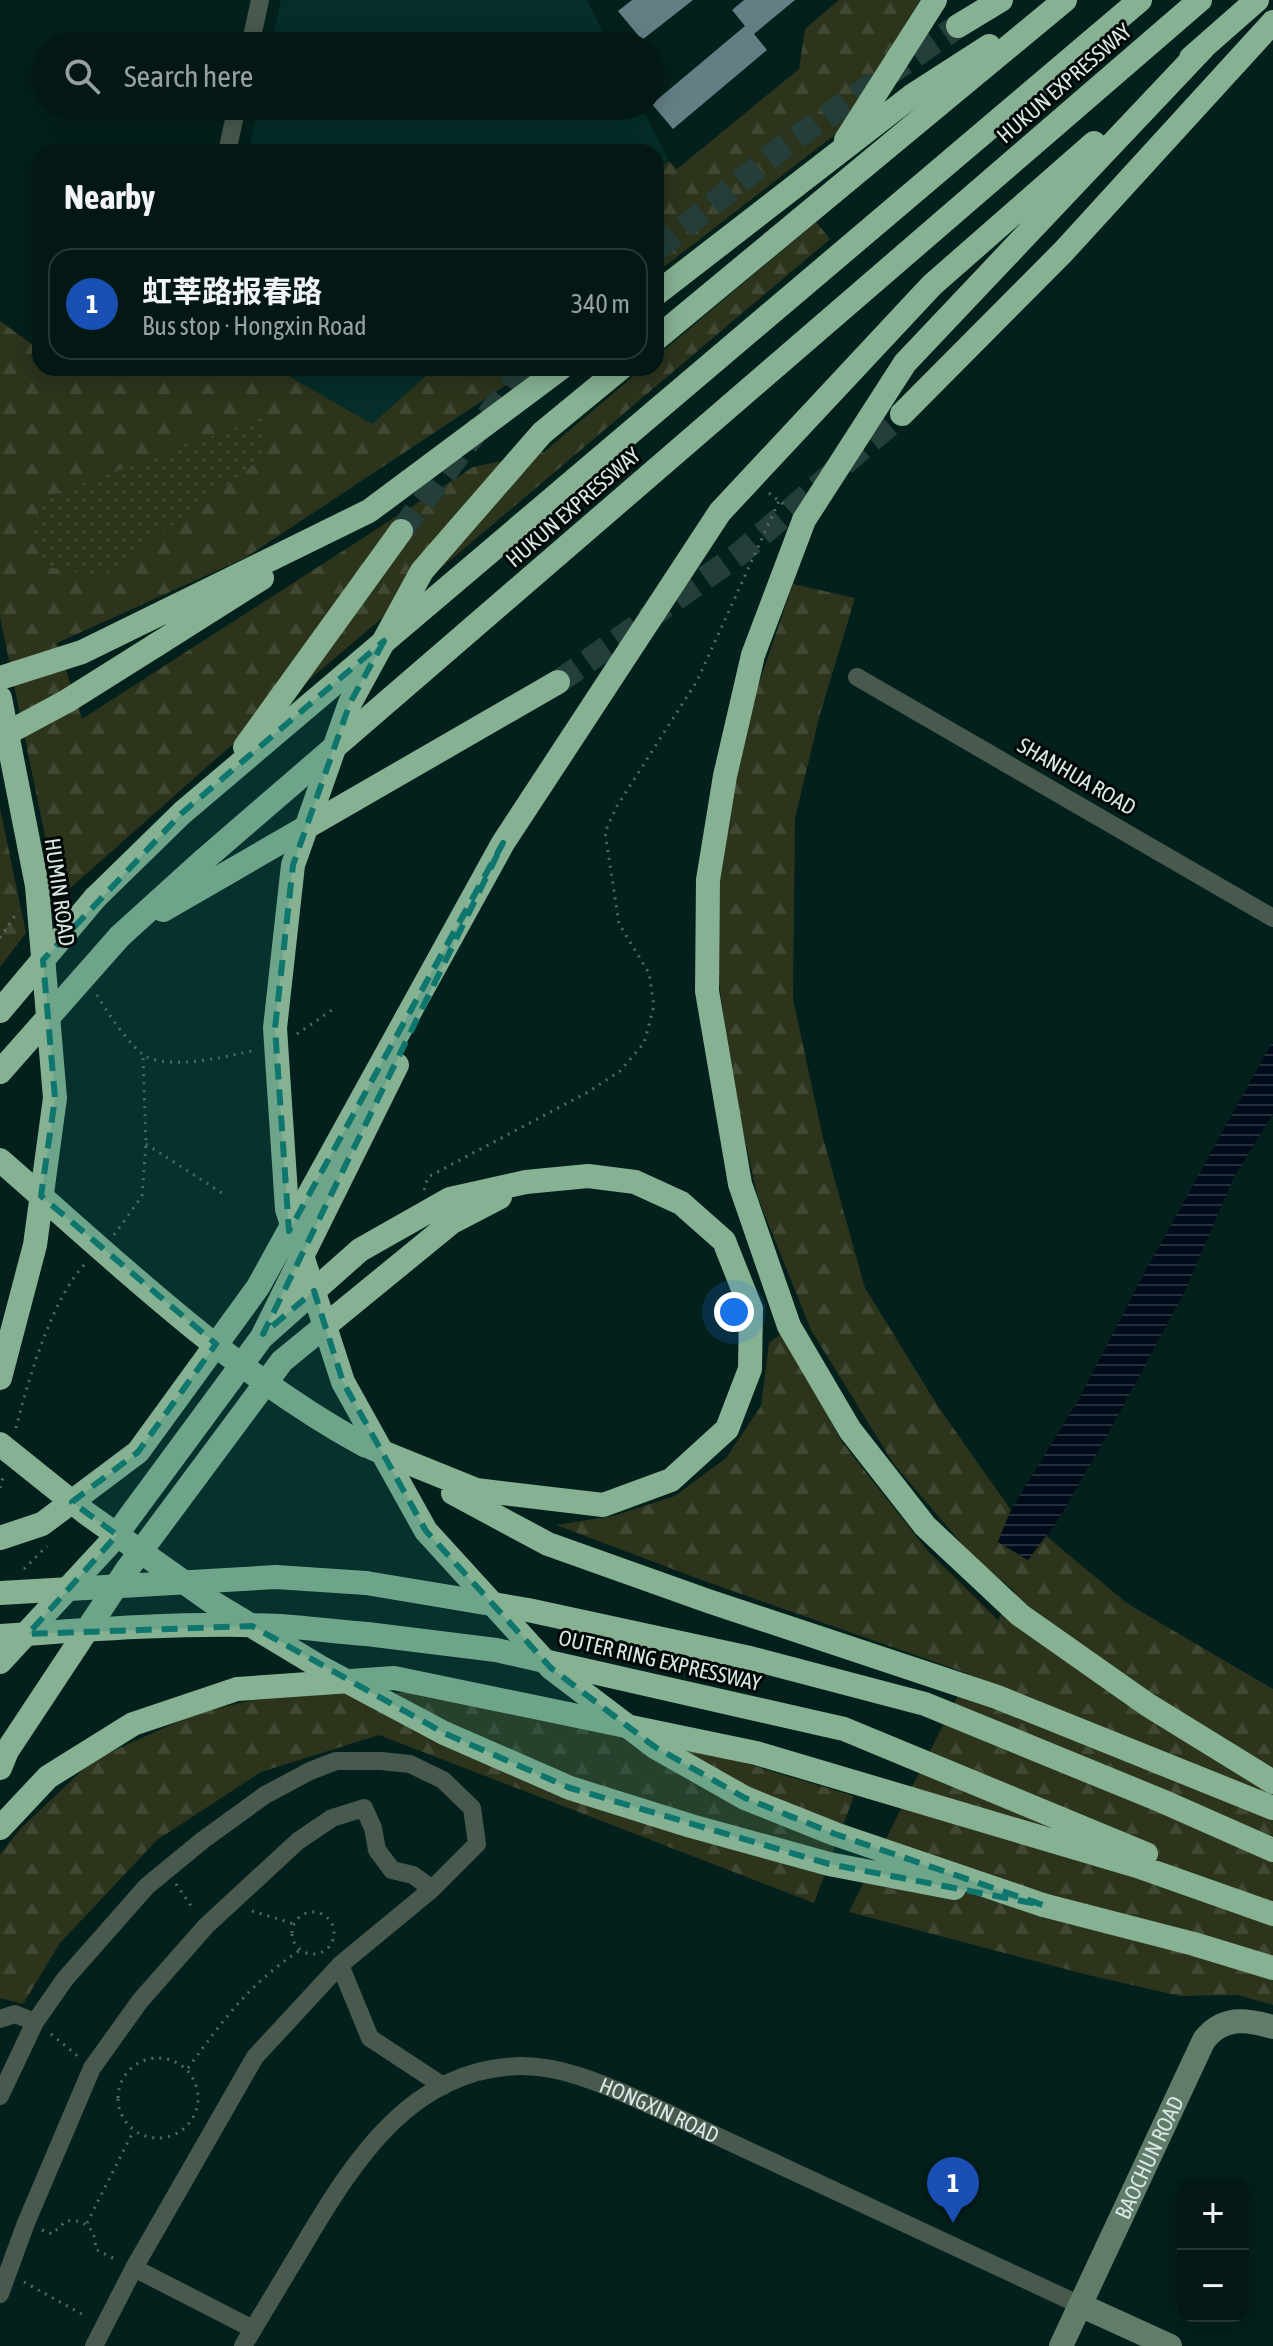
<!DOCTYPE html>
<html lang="en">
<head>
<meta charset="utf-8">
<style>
  body { margin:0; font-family:"Asap Condensed","Noto Sans SC",sans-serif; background:#0d211e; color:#f1f3f6 }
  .controls { position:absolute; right:24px; bottom:24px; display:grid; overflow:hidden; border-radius:16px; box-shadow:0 4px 20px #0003 }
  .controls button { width:72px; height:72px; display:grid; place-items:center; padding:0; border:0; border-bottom:2px solid #243734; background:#031815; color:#f1f3f6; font:40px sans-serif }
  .you { position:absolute; left:734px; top:1312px; width:28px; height:28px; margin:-20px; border:6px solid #fff; border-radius:50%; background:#1a73e8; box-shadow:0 0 0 12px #1a73e833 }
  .badge { display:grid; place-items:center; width:52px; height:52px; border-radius:50%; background:#b45309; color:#fff; font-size:26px; font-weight:700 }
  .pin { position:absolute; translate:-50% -66px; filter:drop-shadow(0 2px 4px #0008) }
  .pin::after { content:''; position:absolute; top:42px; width:28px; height:24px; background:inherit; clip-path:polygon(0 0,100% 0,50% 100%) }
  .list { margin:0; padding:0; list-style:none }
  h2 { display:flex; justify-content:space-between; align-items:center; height:104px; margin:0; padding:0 32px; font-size:34px }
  h2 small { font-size:26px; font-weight:400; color:#97a0a0 }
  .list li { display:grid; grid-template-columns:52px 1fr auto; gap:24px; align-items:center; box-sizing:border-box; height:112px; margin:0 16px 16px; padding:0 16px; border:2px solid #243734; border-radius:24px }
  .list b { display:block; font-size:30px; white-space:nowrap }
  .list p { margin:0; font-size:26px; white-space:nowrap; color:#97a0a0 }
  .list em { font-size:26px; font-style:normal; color:#97a0a0 }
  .icon { flex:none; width:44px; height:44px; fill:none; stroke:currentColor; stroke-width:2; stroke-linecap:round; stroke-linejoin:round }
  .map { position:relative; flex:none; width:1273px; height:2346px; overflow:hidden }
  .search { position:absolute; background:#031815; box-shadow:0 4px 20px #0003; left:32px; top:32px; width:632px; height:88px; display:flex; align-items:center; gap:20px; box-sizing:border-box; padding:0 28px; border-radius:44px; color:#97a0a0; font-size:30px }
  .panel { position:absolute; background:#031815; box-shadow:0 4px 20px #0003; left:32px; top:144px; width:632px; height:232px; border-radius:24px }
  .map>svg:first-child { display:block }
  .built { fill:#052d29 }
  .forest { fill:url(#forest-firs) }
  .park { fill:url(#park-dots) }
  .water { fill:url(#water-rules) }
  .building { fill:#637f86 }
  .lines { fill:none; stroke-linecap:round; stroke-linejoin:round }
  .highway-tunnel { stroke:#243e3a; stroke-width:24; stroke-dasharray:24 12; stroke-linecap:butt }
  .path { stroke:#536a67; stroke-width:3; stroke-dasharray:2 6; stroke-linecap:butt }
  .street { stroke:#48594d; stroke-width:18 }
  .secondary { stroke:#617c69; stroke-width:24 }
  .highway { stroke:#86b192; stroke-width:24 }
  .highway-bridge { stroke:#86b192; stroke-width:24 }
  .marked { fill:#0f766e; fill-opacity:0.2; stroke:#0f766e; stroke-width:6; stroke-dasharray:16 10; stroke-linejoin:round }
  .labels { text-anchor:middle; stroke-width:6; stroke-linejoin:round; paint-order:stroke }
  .street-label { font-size:22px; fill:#d8e8e5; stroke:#010706 }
</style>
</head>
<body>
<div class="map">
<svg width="1273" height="2346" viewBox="0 0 1273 2346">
  <defs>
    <pattern id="forest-firs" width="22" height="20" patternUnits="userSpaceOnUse" patternTransform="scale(2)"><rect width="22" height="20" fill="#2c341c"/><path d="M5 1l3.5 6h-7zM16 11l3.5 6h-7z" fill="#404832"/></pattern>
    <pattern id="park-dots" width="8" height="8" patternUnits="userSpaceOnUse" patternTransform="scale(2)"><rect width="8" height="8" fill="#2c341c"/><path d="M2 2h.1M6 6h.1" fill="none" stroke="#404832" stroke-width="1.8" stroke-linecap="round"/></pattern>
    <pattern id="water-rules" width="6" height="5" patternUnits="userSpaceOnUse" patternTransform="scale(2)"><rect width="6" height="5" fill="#000c19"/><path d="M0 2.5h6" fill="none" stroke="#242f3a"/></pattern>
  </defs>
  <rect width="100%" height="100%" fill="#04201c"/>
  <path class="built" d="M281,0h306l23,46h-339z
    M258,106h383l28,55 -13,11v-20h-407z
    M275,368h160l-63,56z"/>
  <path class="forest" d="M839,0h81l-79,130 -185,143v-101l13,-11 8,8 122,-100 6,-40z
    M816,222l14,17 -612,518 -160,142 -58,-282v-296l40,29v18h235l97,56 63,-56h97l-287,190 -188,85 25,76 391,-252 71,-15 99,-84h13v-11z
    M793,584l62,14 -35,116 -25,104 -2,181 30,139 42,150 74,120 72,102 -13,32 30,18 17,-25 83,69 145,85v316l-35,-10 -58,1 -92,-21 -239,-63 120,-238 -262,-92 -151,-57 57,-9 62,-20 51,-38 35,-52 8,-63 14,-11 59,110 85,108 71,70 16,-29 -41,-34 -80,-94 -82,-133 -53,-132 -25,-111 -15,-112 2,-128 25,-123z
    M0,808l26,125 -26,34z
    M284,1693h145l299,65 126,38 -40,107 -435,-168 -118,37 -104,68 -97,103 -37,61 -23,-6v-143l20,-26 73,-69 104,-47z"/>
  <path class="park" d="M270,415l-10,45 -156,116 -57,-9 -15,-33 9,-35z"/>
  <path class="water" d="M1273,1041v73l-38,61 -51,118 -74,137 -52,90 -30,40 -30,-18 13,-32 68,-111 67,-129z"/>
  <path class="building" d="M632,0h61l-51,40 -24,-29z
    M744,0h51l-41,34 13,16 -94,79 -21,-25 93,-78 -13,-16z"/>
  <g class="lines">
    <path class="highway-tunnel" d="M656,250l128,-104 174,-120
      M401,531l123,-163
      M558,682l181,-128 163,-140"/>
    <path class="path" d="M769,493l19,15
      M0,938l18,-27
      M97,995c7,13 37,57 50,62 30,13 79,-1 110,-7
      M297,1034l35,-24
      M146,1144l76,49
      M424,1190l4,-13 160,-85 32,-21 24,-28 10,-37 -5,-33 -30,-49 -14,-92 12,-26 80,-125 82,-180
      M114,1235l28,-39 4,-52 -3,-88
      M16,1428c12,-47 36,-131 70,-165
      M0,1488l4,-14
      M24,1569l23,-23
      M176,1884l18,26
      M252,1911l42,13
      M292 1933a21 21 0 1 1 42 0a21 21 0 1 1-42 0Z
      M51,2034l28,23
      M118 2098a40 40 0 1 1 80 0a40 40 0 1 1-80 0Z
      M188,2068c37,-50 59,-82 112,-118
      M87,2223l47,-93
      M42,2230l10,4 14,-13c19,-3 31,9 29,28l22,11
      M24,2282l63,35"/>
    <g class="street">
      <path d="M250,46l10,-46"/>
      <path d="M227,152l10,-46"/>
      <path d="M857,677l416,241"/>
      <path d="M340,1965l30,73 73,48"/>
      <path d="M0,2019l15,-5 20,8"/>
      <path d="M0,2096l35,-74 30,-43 82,-93 56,-46 62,-45 45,-24 26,-10h45l29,3 33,16 29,28 5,36 -45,45"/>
      <path d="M134,2268l119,61"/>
      <path d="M0,2294l26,-71 66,-155 48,-67 66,-75 92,-85 34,-23 32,-10 9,20 4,22 15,20 21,5 19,14 -92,76 -85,92 -121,211 -40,78"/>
      <path id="s1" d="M243,2346c21,-35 42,-70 63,-105 49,-82 107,-174 216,-175 42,0 85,20 122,36l436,203"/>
    </g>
    <g class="secondary">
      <path d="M1080,2305l90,41"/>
      <path id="s2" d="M1061,2346l143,-306c19,-24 41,-21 69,-13"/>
    </g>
    <path class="highway" d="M958,26l43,-26
      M1203,48l-298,315 -101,157 -51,135 -28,121 -17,104 -1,111 33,193 49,142 61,104 75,96 95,89 128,90 125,77
      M1191,58l66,-58
      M846,140l89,-140
      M656,294l257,-199 76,-49
      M656,339l409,-339
      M902,414l161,-162 210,-230
      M156,645l106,-67
      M0,678l82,-26 287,-141 192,-143
      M0,698l37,188 18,212 -20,147 -35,133
      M245,747l156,-216
      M95,898l87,-85 958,-813
      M163,910l395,-228
      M120,936l85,-77 995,-859
      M262,1337l98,-87 90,-51 76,-17 62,-6 47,6 46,21 43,38 27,68 -1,60 -23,60 -56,51 -68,25 -127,-15 -104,-42
      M453,1493l95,51 160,57 289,96 276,111
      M0,1538l42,-14 96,-72 120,-165 245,-444 217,-331 212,-227 162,-142
      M366,1583l162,27 222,48 175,46 237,97 111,49
      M367,1634l129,16 348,79 302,125
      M0,1662l111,-120 151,-205 135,-272
      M0,1768l7,-17 119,-180 156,-210 170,-139 48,-25
      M0,1828l48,-51 85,-53 104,-35 157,-11 362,75 381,113 136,48
      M1043,1905l151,39 79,24"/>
    <path class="highway-bridge" d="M621,368l-79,65 -120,138 -72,132 -57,162 -18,163 12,181 56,173 83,149 125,137 104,79 90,51 90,36 208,71
      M0,737l67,-36 89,-56
      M0,1011l95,-113
      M0,1072l120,-136
      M0,1160c116,101 230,212 366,286
      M0,1444l86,69 126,89 108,65 124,66 126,55 121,38 138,38 125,24
      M0,1593l276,-16 90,6
      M0,1636c93,-7 188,-14 281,-10 29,2 57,6 86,8"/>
  </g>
  <path class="marked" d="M384,641l-34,62 -57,162 -18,163 14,203 214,-388 -240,491 51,-43 29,91 83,149 125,137 104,79 90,51 90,36 208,71 -214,-41 -259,-76 -126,-55 -192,-107 -224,8 89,-99 -45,-33 66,-50 78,-108 -175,-148 14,-98 -12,-138 139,-147z"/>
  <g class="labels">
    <g class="street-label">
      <text transform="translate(1064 83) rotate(-41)" y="8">HUKUN EXPRESSWAY</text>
      <text transform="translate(573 507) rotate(-41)" y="8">HUKUN EXPRESSWAY</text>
      <text transform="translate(1077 776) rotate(30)" y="8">SHANHUA ROAD</text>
      <text transform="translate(60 892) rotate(82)" y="8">HUMIN ROAD</text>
      <text transform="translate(660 1660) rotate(13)" y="8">OUTER RING EXPRESSWAY</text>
      <text dy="8" stroke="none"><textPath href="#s1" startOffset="560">HONGXIN ROAD</textPath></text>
      <text dy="8" stroke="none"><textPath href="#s2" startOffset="208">BAOCHUN ROAD</textPath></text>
    </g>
  </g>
</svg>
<div class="controls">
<button>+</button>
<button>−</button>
</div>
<div class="you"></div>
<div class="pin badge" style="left:953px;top:2223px;background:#1a4fb4">1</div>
<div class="search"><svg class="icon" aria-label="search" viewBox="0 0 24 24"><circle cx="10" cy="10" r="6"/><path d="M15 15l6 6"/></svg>Search here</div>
<section class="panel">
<h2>Nearby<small></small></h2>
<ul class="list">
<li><span class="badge" style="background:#1a4fb4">1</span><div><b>虹莘路报春路</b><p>Bus stop · Hongxin Road</p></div><em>340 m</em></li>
</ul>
</section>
</div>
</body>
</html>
